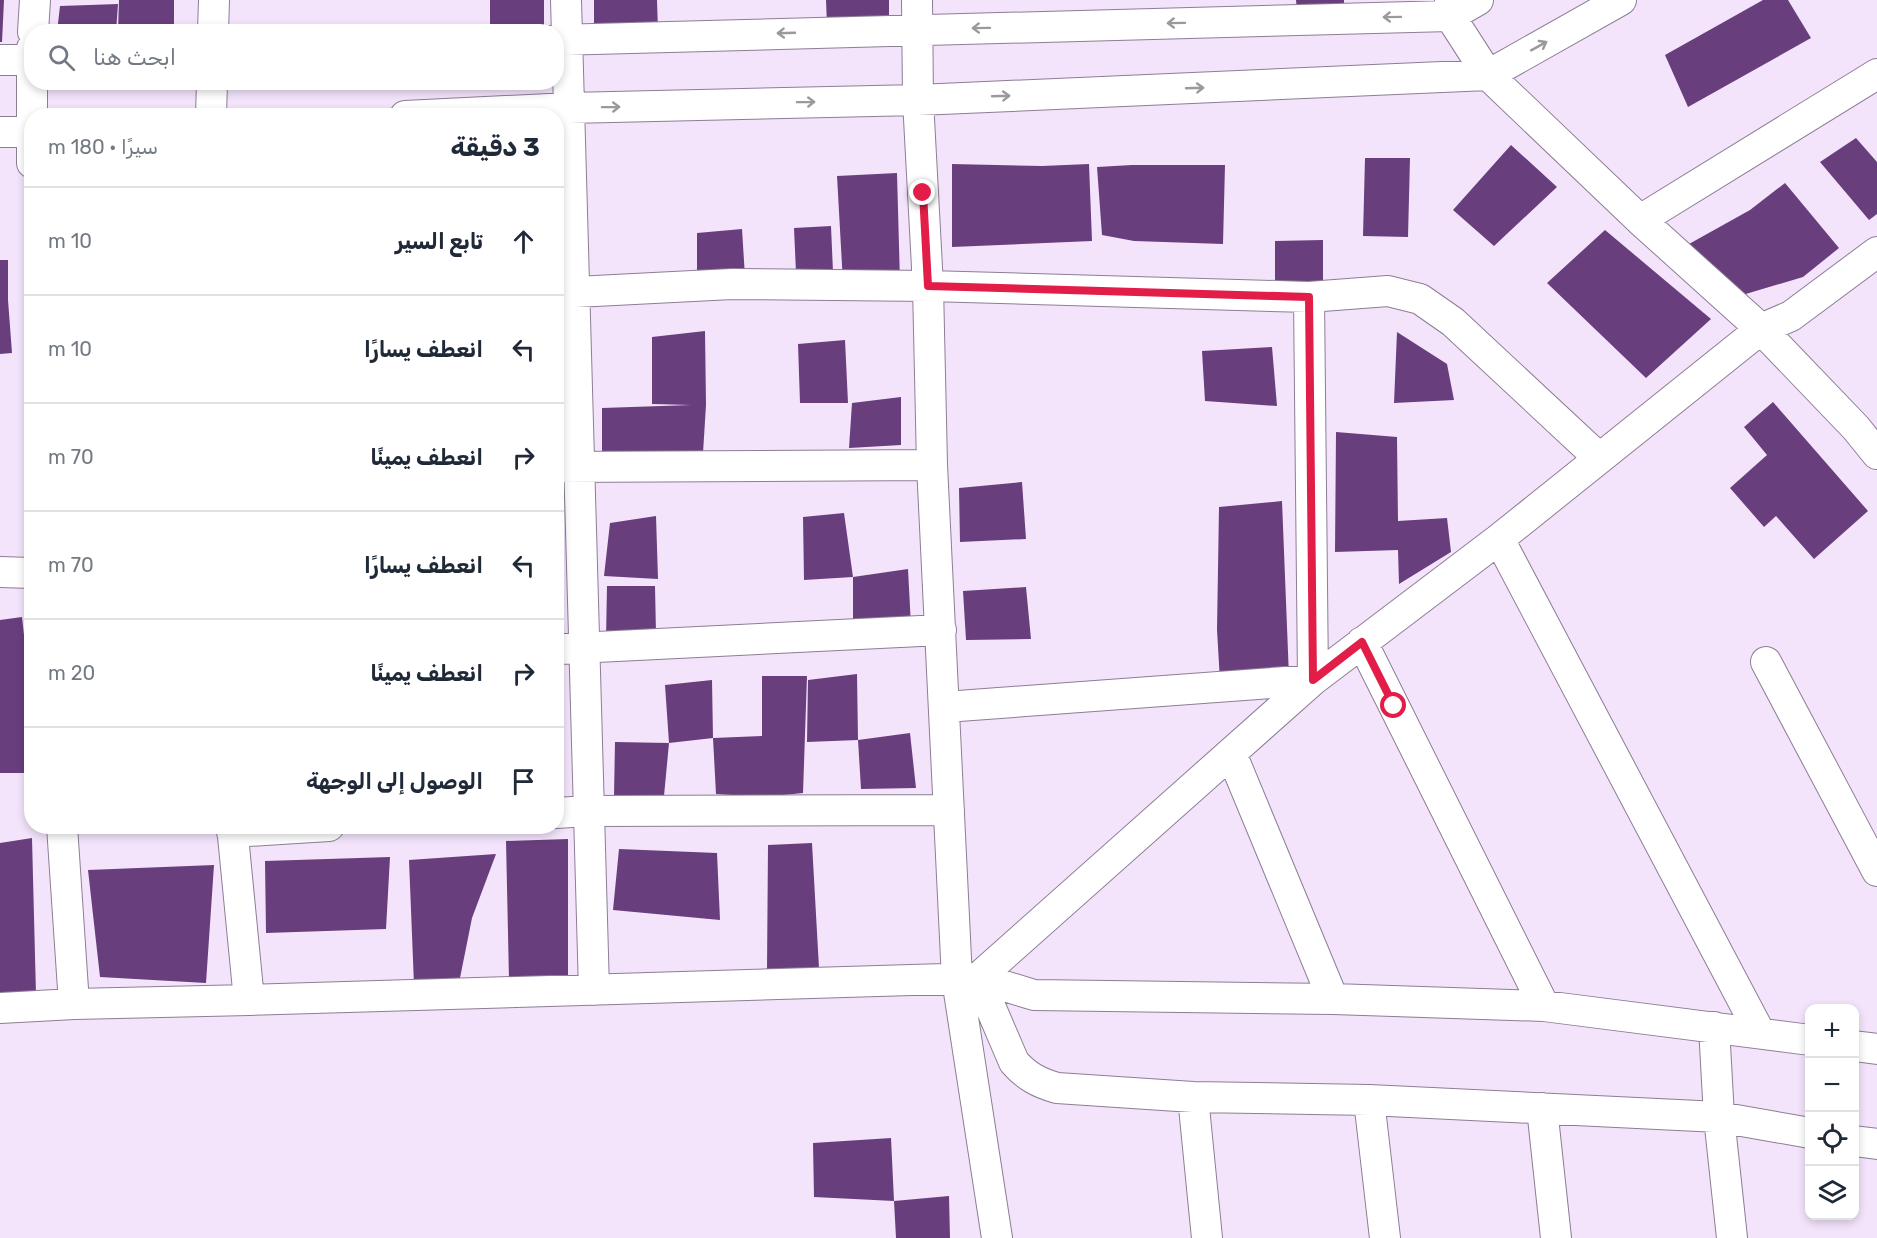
<!DOCTYPE html>
<html lang="ar">
<head>
<meta charset="utf-8">
<style>
  body { margin:0; font-family:Rubik,Vazirmatn,sans-serif; background:#f2f2f3; color:#1f2937; direction:rtl }
  .controls { position:absolute; right:18px; bottom:18px; display:grid; overflow:hidden; border-radius:12px; box-shadow:0 3px 9px #0003 }
  .controls button { width:54px; height:54px; display:grid; place-items:center; padding:0; border:0; border-bottom:2px solid #e0e1e3; background:#fff; color:#1f2937; font:30px sans-serif }
  .stop { position:absolute; width:18px; height:18px; margin:-14px; border:4px solid #e11d48; border-radius:50%; background:#fff }
  .stop.end { background:#e11d48; border-color:#fff; box-shadow:0 2px 6px #0008 }
  .list { margin:0; padding:0; list-style:none }
  h2 { display:flex; justify-content:space-between; align-items:center; height:78px; margin:0; padding:0 24px; font-size:26px }
  h2 small { font-size:20px; font-weight:400; color:#747a83 }
  .list li { display:grid; grid-template-columns:39px 1fr auto; gap:18px; align-items:center; box-sizing:border-box; height:108px; padding:0 24px; border-top:2px solid #e0e1e3 }
  .list b { display:block; font-size:22px; white-space:nowrap }
  .list em { font-size:20px; font-style:normal; color:#747a83 }
  .icon { flex:none; width:33px; height:33px; fill:none; stroke:currentColor; stroke-width:2; stroke-linecap:round; stroke-linejoin:round }
  .map { position:relative; flex:none; width:1877px; height:1238px; overflow:hidden; direction:ltr }
  .search { position:absolute; background:#fff; box-shadow:0 3px 9px #0003; left:24px; top:24px; width:540px; height:66px; display:flex; align-items:center; gap:15px; box-sizing:border-box; padding:0 21px; border-radius:24px; color:#747a83; font-size:22px }
  .panel { position:absolute; background:#fff; box-shadow:0 3px 9px #0003; left:24px; top:108px; width:540px; height:726px; border-radius:24px; direction:rtl }
  .map>svg:first-child { display:block }
  .building { fill:#693e7d }
  .lines { fill:none; stroke-linecap:round; stroke-linejoin:round }
  .minor-casing { stroke:#8c7e94; stroke-width:32 }
  .minor { stroke:#fff; stroke-width:30 }
  .oneway { stroke:#9b999c }
  .route { stroke:#e11d48; stroke-width:8 }
</style>
</head>
<body>
<div class="map">
<svg width="1877" height="1238" viewBox="0 0 1877 1238">
  <rect width="100%" height="100%" fill="#f3e4fc"/>
  <path class="building" d="M0,0h4l-2,42h-2z
    M119,0h55v32l-56,-1z
    M490,0h54v31l-54,-3z
    M594,0h63l1,31 -64,2z
    M826,0h63v27l-62,-2z
    M1296,0h48v13l-47,-3z
    M1763,0h25l23,38 -123,69 -23,-52z
    M118,4l-2,28h-59l3,-26z
    M1856,138l21,24v52l-8,6 -49,-58z
    M1511,145l46,42 -63,59 -41,-36z
    M1365,158h45l-2,79 -45,-1z
    M952,164l90,2 47,-2 3,77 -140,6z
    M1132,165h93l-2,79 -89,-3 -32,-6 -5,-68z
    M897,173l3,109 -57,1 -6,-107z
    M1785,183l54,65 -36,29 -64,19 -50,-52 61,-34z
    M831,226l2,46 -37,1 -2,-45z
    M742,229l3,48 -48,1v-45z
    M1605,230l106,89 -65,59 -99,-95z
    M1323,240v43l-48,1v-43z
    M0,260h8v40l4,53 -12,1z
    M705,331l1,74 -3,48 -101,3v-48l89,-3 -39,-1v-67z
    M1397,332l50,32 7,36 -60,3z
    M845,340l3,63h-48l-2,-59z
    M1272,347l5,59 -72,-5 -3,-50z
    M901,397v48l-52,3 3,-45z
    M1773,402l95,109 -54,48 -38,-43 -12,11 -34,-39 37,-33 -23,-28z
    M1336,432l61,5 1,84 49,-3 4,34 -52,32 -1,-34 -63,2z
    M1022,482l4,57 -66,3 -1,-54z
    M1282,501l7,176 -69,4 -3,-51 2,-123z
    M844,513l9,64 55,-8 3,57 -58,2v-51l-49,3 -1,-63z
    M656,516l2,63 -54,-3 6,-53z
    M607,586h48l1,48 -50,5z
    M1026,587l5,52 -65,1 -3,-49z
    M22,617l10,91v65h-32v-153z
    M857,674l1,66 52,-7 6,55 -55,1 -3,-49 -51,2 1,-62z
    M762,676h45l-4,117 -40,4 -47,-3 -3,-56 49,-2z
    M712,680l1,58 -44,5 -4,-58z
    M615,742l54,1 -5,53h-50z
    M32,838l4,157 -36,-1v-151z
    M568,839v141h-59l-3,-139z
    M812,843l7,125 -52,1 1,-124z
    M619,849l98,4 3,67 -107,-10z
    M496,854l-24,64 -13,65 -45,2 -5,-125z
    M390,857l-4,72 -120,4 -1,-72z
    M214,865l-8,118 -106,-6 -12,-107z
    M891,1138l3,63 -80,-4 -1,-54z
    M949,1196l1,42h-54l-2,-37z"/>
  <g class="lines">
    <g class="minor-casing">
      <path id="minor" d="M566,0l28,990
        M917,0l1,100 10,186 4,179 25,514 40,259
        M1450,0v16l38,59 152,145 121,109 95,99 21,26
        M33,32l2,-32
        M213,32l1,-32
        M556,40l894,-24 28,-16
        M32,48v115
        M0,60h32
        M211,116l1,-34
        M405,116l164,-8 349,-8 570,-25 133,-75
        M0,132h32
        M1640,220l237,-146
        M556,293l176,-9 196,2 381,11 79,-6 32,8 33,23 146,136
        M556,467l376,-2
        M1499,539l261,494
        M0,572l32,1
        M1362,642l182,364
        M556,649l385,-19
        M1766,662l111,209
        M945,707l368,-27 -4,-383
        M1231,753l102,246
        M556,813l32,-2 361,-1
        M62,826l12,178
        M232,826l17,174
        M232,832l97,-6
        M978,978l335,-298 186,-141 262,-210 30,-13 86,-64
        M978,978l36,84c12,14 25,21 43,26l136,9 176,3 350,17 91,16
        M0,1008l74,-4 175,-4 729,-22 56,17 299,4 211,7 266,34
        M1714,1027l5,90 13,121
        M1854,1046l23,3
        M1193,1097l14,141
        M1369,1100l16,138
        M1542,1108l14,130
        M1854,1141l23,3"/>
    </g>
    <use href="#minor" class="minor"/>
  </g>
  <defs><path id="oneway-shaft" d="M-6 0H5M1.5-3L5.5 0L1.5 3" fill="none" stroke-width="1.6" stroke-linecap="round" stroke-linejoin="round" transform="scale(1.5)"/></defs>
  <g class="oneway">
    <use href="#oneway-shaft" transform="translate(1392 17) rotate(179)"/>
    <use href="#oneway-shaft" transform="translate(1176 23) rotate(179)"/>
    <use href="#oneway-shaft" transform="translate(981 28) rotate(179)"/>
    <use href="#oneway-shaft" transform="translate(786 33) rotate(178)"/>
    <use href="#oneway-shaft" transform="translate(1539 46) rotate(-29)"/>
    <use href="#oneway-shaft" transform="translate(1195 88) rotate(-2)"/>
    <use href="#oneway-shaft" transform="translate(1001 96) rotate(-2)"/>
    <use href="#oneway-shaft" transform="translate(806 102) rotate(-1)"/>
    <use href="#oneway-shaft" transform="translate(611 107) rotate(-1)"/>
  </g>
  <g class="lines">
    <path class="route" d="M923,193l5,93 381,11 4,383 49,-38 32,64"/>
  </g>
</svg>
<div class="controls">
<button>+</button>
<button>−</button>
<button><svg class="icon" aria-label="locate" viewBox="0 0 24 24"><circle cx="12" cy="12" r="6"/><path d="M12 2v4M12 18v4M2 12h4M18 12h4"/></svg></button>
<button><svg class="icon" aria-label="layers" viewBox="0 0 24 24"><path d="M12 4l9 5-9 5-9-5zM3 14l9 5 9-5"/></svg></button>
</div>
<div class="stop" style="left:1394px;top:706px"></div>
<div class="stop end" style="left:923px;top:193px"></div>
<div class="search"><svg class="icon" aria-label="search" viewBox="0 0 24 24"><circle cx="10" cy="10" r="6"/><path d="M15 15l6 6"/></svg>ابحث هنا</div>
<section class="panel">
<h2>3 دقيقة<small>سيرًا · 180 m</small></h2>
<ul class="list">
<li><svg class="icon" aria-label="ahead" viewBox="0 0 24 24"><path d="M12 20V5M6 11l6-6 6 6"/></svg><div><b>تابع السير</b></div><em>10 m</em></li>
<li><svg class="icon" aria-label="left" viewBox="0 0 24 24"><path d="M17 20v-9H6M10 6l-5 5 5 5"/></svg><div><b>انعطف يسارًا</b></div><em>10 m</em></li>
<li><svg class="icon" aria-label="right" viewBox="0 0 24 24"><path d="M7 20v-9h11M14 6l5 5-5 5"/></svg><div><b>انعطف يمينًا</b></div><em>70 m</em></li>
<li><svg class="icon" aria-label="left" viewBox="0 0 24 24"><path d="M17 20v-9H6M10 6l-5 5 5 5"/></svg><div><b>انعطف يسارًا</b></div><em>70 m</em></li>
<li><svg class="icon" aria-label="right" viewBox="0 0 24 24"><path d="M7 20v-9h11M14 6l5 5-5 5"/></svg><div><b>انعطف يمينًا</b></div><em>20 m</em></li>
<li><svg class="icon" aria-label="arrive" viewBox="0 0 24 24"><path d="M6 21V4h12l-3 4 3 4H6"/></svg><div><b>الوصول إلى الوجهة</b></div></li>
</ul>
</section>
</div>
</body>
</html>
